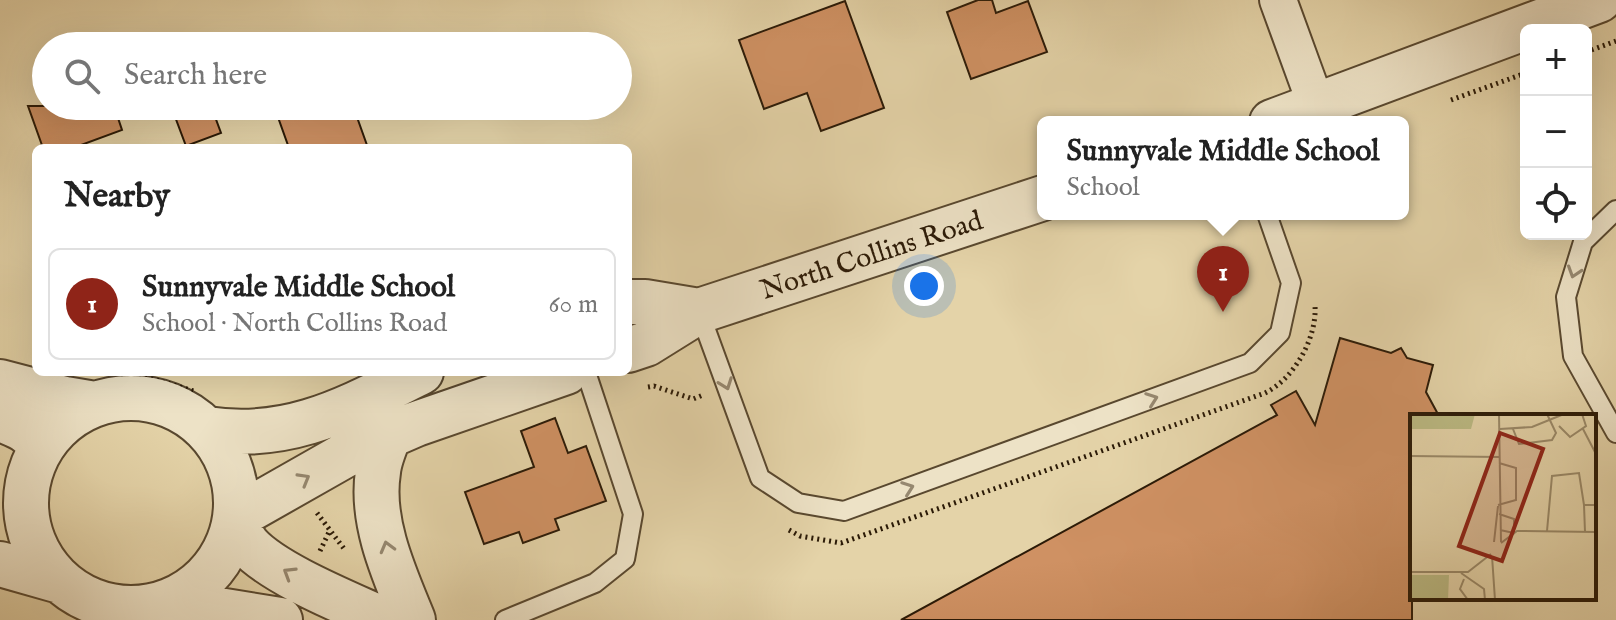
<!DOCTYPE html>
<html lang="en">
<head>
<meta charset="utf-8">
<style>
  body { margin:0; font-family:"IM FELL English",serif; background:#f6f6f6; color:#222 }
  .controls { position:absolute; right:24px; top:24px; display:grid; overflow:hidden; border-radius:12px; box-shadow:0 8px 32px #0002 }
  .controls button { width:72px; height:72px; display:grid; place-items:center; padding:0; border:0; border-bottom:2px solid #e0e0e0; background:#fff; color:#222; font:40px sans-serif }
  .you { position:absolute; left:924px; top:286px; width:28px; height:28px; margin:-20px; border:6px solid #fff; border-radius:50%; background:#1a73e8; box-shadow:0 0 0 12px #1a73e833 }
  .badge { display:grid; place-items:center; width:52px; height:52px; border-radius:50%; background:#8f2418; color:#fff; font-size:26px; font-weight:700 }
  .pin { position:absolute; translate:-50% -66px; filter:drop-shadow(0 2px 4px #0008) }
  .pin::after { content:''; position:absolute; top:42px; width:28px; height:24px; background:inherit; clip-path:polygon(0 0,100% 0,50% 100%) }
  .popup { position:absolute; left:1037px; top:116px; width:372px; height:104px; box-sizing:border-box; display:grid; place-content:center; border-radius:12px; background:#fff; filter:drop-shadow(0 2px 6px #0005); font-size:26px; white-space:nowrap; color:#767676 }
  .popup b { font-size:30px; color:#222 }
  .popup::after { content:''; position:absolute; left:50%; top:100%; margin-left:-16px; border:16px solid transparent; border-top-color:#fff }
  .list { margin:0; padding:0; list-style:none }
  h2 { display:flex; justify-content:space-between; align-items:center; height:104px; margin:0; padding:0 32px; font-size:34px }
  h2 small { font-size:26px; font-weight:400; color:#767676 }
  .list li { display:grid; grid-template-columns:52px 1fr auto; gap:24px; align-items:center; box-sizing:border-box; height:112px; margin:0 16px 16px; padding:0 16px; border:2px solid #e0e0e0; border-radius:12px }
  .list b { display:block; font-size:30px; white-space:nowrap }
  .list p { margin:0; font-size:26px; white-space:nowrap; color:#767676 }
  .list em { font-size:26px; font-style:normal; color:#767676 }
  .icon { flex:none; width:44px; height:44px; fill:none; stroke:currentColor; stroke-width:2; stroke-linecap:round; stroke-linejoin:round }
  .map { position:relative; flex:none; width:1616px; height:620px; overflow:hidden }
  .search { position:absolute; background:#fff; box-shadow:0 8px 32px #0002; left:32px; top:32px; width:600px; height:88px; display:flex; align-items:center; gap:20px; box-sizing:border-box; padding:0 28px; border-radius:44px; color:#767676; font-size:30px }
  .panel { position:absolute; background:#fff; box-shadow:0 8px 32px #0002; left:32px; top:144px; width:600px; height:232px; border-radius:12px }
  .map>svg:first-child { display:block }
  .building { fill:#cf9163; stroke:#2b1a07; stroke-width:2 }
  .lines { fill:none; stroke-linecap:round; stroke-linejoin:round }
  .service-casing { stroke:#59482f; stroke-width:22 }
  .minor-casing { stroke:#59482f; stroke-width:40 }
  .tertiary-casing { stroke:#59482f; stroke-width:48 }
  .path { stroke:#2b1a07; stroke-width:5; stroke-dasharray:2 4; stroke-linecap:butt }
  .service { stroke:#ede2c6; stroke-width:18 }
  .minor { stroke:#ede2c6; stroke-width:36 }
  .tertiary { stroke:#ede2c6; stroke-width:44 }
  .oneway { stroke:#968870 }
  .labels { text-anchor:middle; stroke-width:6; stroke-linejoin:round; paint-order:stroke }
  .street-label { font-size:28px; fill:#2b1a07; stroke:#ede2c6 }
  .inset-road { fill:none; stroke:#9a8968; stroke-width:2 }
  .view { fill:#8f2418; fill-opacity:0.15; stroke:#8f2418; stroke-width:4 }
  .inset-edge { fill:none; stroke:#2b1a07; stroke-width:4 }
</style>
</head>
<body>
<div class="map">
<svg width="1616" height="620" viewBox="0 0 1616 620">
  <rect width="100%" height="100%" fill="#e4d3a8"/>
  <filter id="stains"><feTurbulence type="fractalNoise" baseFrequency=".0025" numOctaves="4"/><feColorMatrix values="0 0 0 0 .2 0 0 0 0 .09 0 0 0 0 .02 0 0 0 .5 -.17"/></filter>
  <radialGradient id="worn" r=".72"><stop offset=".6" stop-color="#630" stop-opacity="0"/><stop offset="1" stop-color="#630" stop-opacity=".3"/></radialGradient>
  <path class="building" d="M978,0h14l4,13 32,-12 19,51 -76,27 -24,-67z
    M845,1l39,107 -63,23 -14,-38 -43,16 -25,-69z
    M28,106h86l8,24 -49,18h-30z
    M171,106h40l10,27 -35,13z
    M274,106h79l15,42h-79z
    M1340,338l51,15 10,-5 6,10 26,7 -7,27 13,24h-27v204h-511l376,-205 -6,-10 25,-14 19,34z
    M555,418l13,35 18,-7 20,55 -51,18 4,11 -36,13 -4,-11 -35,12 -19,-52 69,-25 -13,-36z"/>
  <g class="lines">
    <g class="service-casing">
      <path id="service" d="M1616,210l-33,32 -17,55 7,59 43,77
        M699,311l61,167 38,25 46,8 406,-148 30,-30 11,-50 -24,-69
        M505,620l90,-37 30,-24 8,-45 -47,-142"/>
    </g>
    <g class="minor-casing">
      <path id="minor" d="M1278,0l39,107"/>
    </g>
    <g class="tertiary-casing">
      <path id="tertiary" d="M1272,122l327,-122
        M628,302h17l54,9
        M628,350l18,-6 53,-33 344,-113
        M0,382l65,17 30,5
        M26 503a105 105 0 1 1 210 0a105 105 0 1 1-210 0Z
        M0,419c19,7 32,12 41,30
        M206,429c84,13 142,-21 215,-57
        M389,436c-5,12 -10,24 -11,36 -8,50 17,104 35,148
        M236,517l111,-63 69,-30 150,-52
        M234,524c4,7 9,14 14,21 26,29 99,58 136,75
        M0,564l60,17
        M158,607h42l80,13"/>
    </g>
    <path class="path" d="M1586,52l30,-11
      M1451,100l75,-27
      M121,377l32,2 44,13
      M648,387l6,-1 39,13 10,-4
      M317,513l28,37
      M789,530l11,6 41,7 424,-150c29,-14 52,-55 50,-87
      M320,551l10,-21"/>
    <use href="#service" class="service"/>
    <use href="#minor" class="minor"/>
    <use href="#tertiary" class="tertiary"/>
  </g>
  <defs><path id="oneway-chevron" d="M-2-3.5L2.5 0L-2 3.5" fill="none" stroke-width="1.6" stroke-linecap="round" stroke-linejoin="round" transform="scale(2)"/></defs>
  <g class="oneway">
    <use href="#oneway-chevron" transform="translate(1574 272) rotate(108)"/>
    <use href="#oneway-chevron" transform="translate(726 384) rotate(70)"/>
    <use href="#oneway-chevron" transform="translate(1152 399) rotate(-20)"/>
    <use href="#oneway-chevron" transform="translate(304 479) rotate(-30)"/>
    <use href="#oneway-chevron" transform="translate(908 488) rotate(-20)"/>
    <use href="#oneway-chevron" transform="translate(387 547) rotate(-105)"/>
    <use href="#oneway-chevron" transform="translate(289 573) rotate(-148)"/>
  </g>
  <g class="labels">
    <g class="street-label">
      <text transform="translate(871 254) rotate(-18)" y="10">North Collins Road</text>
    </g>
  </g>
  <g transform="translate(1410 414)">
    <rect width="186" height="186" fill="#e4d3a8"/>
    <path d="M0,0h65l-4,15h-61zM0,161h39l-1,25h-38z" fill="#bbba83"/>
    <path class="inset-road" d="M89,0l2,128M149,12l11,11 16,-11 -4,-12M90,15l32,-2 32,-13M103,15l6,15 33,-4 4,-7 -9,-19M173,15l13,25M0,42l90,1M88,91l18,-5v-32l-17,-5M89,100l15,5v14l-14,-3M137,117l5,-55 27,-3 5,32M175,118l-1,-27h12M84,128l4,-36M91,129l16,-12 79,1M82,142l3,44M0,158h58l23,-18M51,159l23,16 1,11M54,165l-4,10 8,11"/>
    <path class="view" d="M90,19l43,16 -41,112 -43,-15z"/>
    <rect width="186" height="186" class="inset-edge"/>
  </g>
  <rect width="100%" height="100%" filter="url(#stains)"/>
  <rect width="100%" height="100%" fill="url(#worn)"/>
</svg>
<div class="controls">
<button>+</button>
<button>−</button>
<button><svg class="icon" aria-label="locate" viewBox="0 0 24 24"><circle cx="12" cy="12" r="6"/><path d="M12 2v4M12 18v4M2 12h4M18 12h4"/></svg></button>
</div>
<div class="you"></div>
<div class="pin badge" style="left:1223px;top:312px">1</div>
<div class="popup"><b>Sunnyvale Middle School</b>School</div>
<div class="search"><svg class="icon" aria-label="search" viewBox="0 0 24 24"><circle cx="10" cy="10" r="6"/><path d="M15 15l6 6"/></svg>Search here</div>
<section class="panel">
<h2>Nearby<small></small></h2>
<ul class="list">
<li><span class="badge">1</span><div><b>Sunnyvale Middle School</b><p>School · North Collins Road</p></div><em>60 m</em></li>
</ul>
</section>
</div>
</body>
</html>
